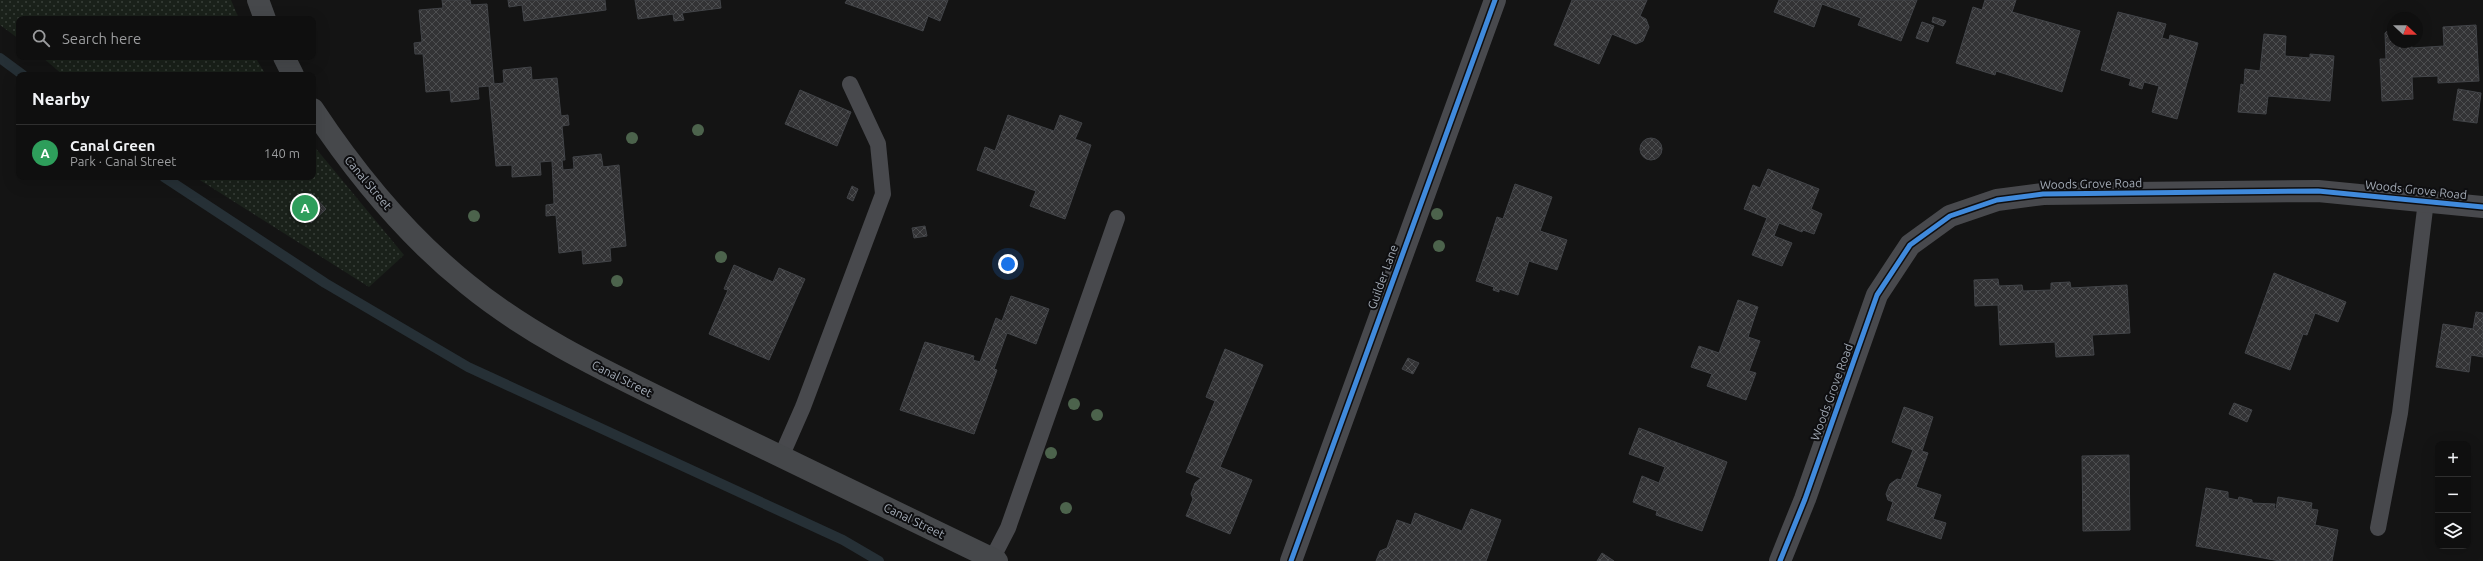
<!DOCTYPE html>
<html lang="en">
<head>
<meta charset="utf-8">
<style>
  body { margin:0; font-family:Ubuntu,sans-serif; background:#1d1d1d; color:#f1f3f6 }
  .controls { position:absolute; right:12px; bottom:12px; display:grid; overflow:hidden; border-radius:8px; box-shadow:0 4px 16px #0002 }
  .controls button { width:36px; height:36px; display:grid; place-items:center; padding:0; border:0; border-bottom:1px solid #2f2f2f; background:#0f0f0f; color:#f1f3f6; font:20px sans-serif }
  .compass { position:absolute; left:2387px; top:12px; width:36px; height:36px; border-radius:50%; background:#0f0f0f; box-shadow:0 4px 16px #0002; rotate:112deg }
  .you { position:absolute; left:1008px; top:264px; width:14px; height:14px; margin:-10px; border:3px solid #fff; border-radius:50%; background:#1a73e8; box-shadow:0 0 0 6px #1a73e833 }
  .badge { display:grid; place-items:center; width:26px; height:26px; border-radius:50%; background:#8c9099; color:#fff; font-size:13px; font-weight:700 }
  .pin { position:absolute; translate:-50% -50%; border:2px solid #fff; box-shadow:0 1px 4px #0006 }
  .list { margin:0; padding:0; list-style:none }
  h2 { display:flex; justify-content:space-between; align-items:center; height:52px; margin:0; padding:0 16px; font-size:17px }
  h2 small { font-size:13px; font-weight:400; color:#9b9c9e }
  .list li { display:grid; grid-template-columns:26px 1fr auto; gap:12px; align-items:center; box-sizing:border-box; height:56px; padding:0 16px; border-top:1px solid #2f2f2f }
  .list b { display:block; font-size:15px; white-space:nowrap }
  .list p { margin:0; font-size:13px; white-space:nowrap; color:#9b9c9e }
  .list em { font-size:13px; font-style:normal; color:#9b9c9e }
  .icon { flex:none; width:22px; height:22px; fill:none; stroke:currentColor; stroke-width:2; stroke-linecap:round; stroke-linejoin:round }
  .map { position:relative; flex:none; width:2483px; height:561px; overflow:hidden }
  .search { position:absolute; background:#0f0f0f; box-shadow:0 4px 16px #0002; left:16px; top:16px; width:300px; height:44px; display:flex; align-items:center; gap:10px; box-sizing:border-box; padding:0 14px; border-radius:8px; color:#9b9c9e; font-size:15px }
  .panel { position:absolute; background:#0f0f0f; box-shadow:0 4px 16px #0002; left:16px; top:72px; width:300px; height:108px; border-radius:8px }
  .map>svg:first-child { display:block }
  .park { fill:url(#park-dots) }
  .lines { fill:none; stroke-linecap:round; stroke-linejoin:round }
  .stream { stroke:#263036; stroke-width:10 }
  .building { fill:url(#building-cross-hatch); stroke:#424448 }
  .service { stroke:#48494d; stroke-width:16 }
  .minor { stroke:#48494d; stroke-width:22 }
  .secondary { stroke:#46484b; stroke-width:22 }
  .cycleway-casing { stroke:#0e0e10; stroke-width:8 }
  .cycleway { stroke:#408adc; stroke-width:5 }
  .tree { fill:#4c634c }
  .labels { text-anchor:middle; stroke-width:4; stroke-linejoin:round; paint-order:stroke }
  .street-label { font-size:12px; fill:#a3abb6; stroke:#0e0e10 }
</style>
</head>
<body>
<div class="map">
<svg width="2483" height="561" viewBox="0 0 2483 561">
  <defs>
    <pattern id="park-dots" width="8" height="8" patternUnits="userSpaceOnUse"><rect width="8" height="8" fill="#1a211a"/><path d="M2 2h.1M6 6h.1" fill="none" stroke="#383f39" stroke-width="1.8" stroke-linecap="round"/></pattern>
    <pattern id="building-cross-hatch" width="8" height="8" patternUnits="userSpaceOnUse"><rect width="8" height="8" fill="#333335"/><path d="M0 0l8 8M0 8l8-8" fill="none" stroke="#4d4e50"/></pattern>
  </defs>
  <rect width="100%" height="100%" fill="#141414"/>
  <path class="park" d="M0,0h231l8,19h-220v20l-19,-14z
    M42,57h213l11,18h-203z
    M313,145l91,110 -35,32 -174,-110h118z"/>
  <g class="lines">
    <path class="stream" d="M0,58l23,17
      M164,177l161,106 143,84 375,173 36,21"/>
  </g>
  <path class="building" d="M442,0h28l1,5 16,-1 7,80 10,-1 -1,-13 28,-3 1,13 25,-2 4,38 7,-1 1,10 -7,1 3,34h-3l1,10 11,-1 -1,-12 28,-3 2,13 16,-2 7,81 -16,2 1,13 -28,3 -1,-14 -23,3 -3,-38 -10,1v-11l8,-1 -2,-43 -12,1 1,13 -29,2v-12l-16,1 -7,-80 -11,1 1,12 -28,3 -1,-12 -24,2 -3,-38h-8l-1,-11 8,-1 -3,-32 24,-2z
    M508,0h97l1,10 -82,11 -2,-16 -13,2z
    M635,0h85l1,8 -39,5 2,7 -10,1 -1,-7 -35,5z
    M847,0h101l-8,21 -12,-5 -5,15 -78,-28z
    M1572,0h75l-7,16 6,3 3,8 -6,14 -7,3 -24,-10 -13,30 -45,-19z
    M1779,0h138l-16,41 -43,-16 3,-7 -39,-14 -8,23 -40,-15z
    M1985,0h31l-4,12 68,19 -18,61 -66,-21 -1,4 -39,-12 17,-56 9,3z
    M2118,12l48,12 -4,14 7,2 1,-5 28,8 -21,76 -25,-7 7,-26 -15,-4 -2,7 -13,-4 2,-6 -30,-9z
    M1933,17l13,4 -3,5 -11,-4z
    M1922,22l12,4 -6,16 -12,-4z
    M2476,25l3,56 -41,2v-7l-26,1 1,22 -31,2 -2,-42h6l-1,-26 7,-6 1,15h18l1,6 32,-2 -1,-19z
    M2264,34l22,2 -1,20 25,2v-4l24,2 -4,45 -62,-5 -2,18 -28,-2 3,-28 3,1 1,-16 15,2z
    M2458,89l23,4 -4,30 -24,-3z
    M800,90l51,22 -14,34 -52,-22z
    M1008,115l46,16 6,-16 22,8 -7,16 16,6 -26,74 -35,-13 6,-15 -59,-21 8,-23 10,4z
    M1640 149a11 11 0 1 1 22 0a11 11 0 1 1-22 0Z
    M1768,169l51,20 -8,20 11,5 -8,20 -11,-4 -1,2 -23,-9 -5,13 18,7 -10,23 -30,-11 15,-37 -23,-9 9,-24 7,3z
    M1515,184l37,13 -12,34 27,9 -10,30 -28,-9 -11,34 -19,-6v3l-6,-2 1,-3 -18,-6 21,-64 6,2z
    M852,186l6,3 -5,12 -6,-3z
    M311,193l15,16 -15,14 -16,-16z
    M925,226l2,10 -13,2 -2,-10z
    M734,265l39,17 6,-14 26,11 -36,81 -60,-26 19,-44 -4,-1z
    M2274,273l72,29 -8,20 -23,-9 -8,22 -4,-1 -13,36 -45,-17z
    M1998,279l1,7 23,-1 1,6 28,-1v-7l19,-1 1,6 56,-3 3,48 -38,2 2,20 -38,2 -1,-15 -55,3 -2,-40 -23,1 -1,-26z
    M1011,296l38,13 -13,35 -29,-11 -13,36 3,1 -23,64 -74,-24 25,-68 49,14 -1,4 7,2 16,-44 6,3z
    M1738,300l20,7 -10,30 12,4 -11,30 7,2 -10,27 -39,-14 5,-12 -21,-7 8,-21 20,7z
    M2476,312l7,1v44l-12,-2 -2,17 -33,-5 7,-43 30,5z
    M1225,349l38,16 -43,102 32,13 -22,54 -44,-18 7,-17 -2,-5 4,-11 6,-5 -15,-6 29,-71 -9,-4z
    M1408,358l11,5 -6,11 -11,-5z
    M2234,403l18,7 -5,12 -18,-8z
    M1904,407l29,10 -11,34 6,2 -12,34 25,8 -8,24 13,4 -5,16 -54,-19 6,-18 -5,-2 -2,-6 4,-10 7,-5 4,1 12,-30 -21,-8z
    M1639,428l88,34 -25,69 -46,-16 1,-4 -24,-9 9,-26 17,7 6,-16 -36,-13z
    M2129,455l1,75 -47,1 -1,-75z
    M2206,488l22,4v6l10,2 1,-3 13,3v3l23,1 -1,4 2,1 2,-12 34,6 -1,6 7,1 -3,15 23,5 -6,31h-52l-84,-15z
    M1471,509l30,11 -15,41h-110l4,-10 7,-3 10,-28 14,5 4,-12 47,18z
    M1602,553l12,8h-17z"/>
  <g class="lines">
    <path class="service" d="M781,457l22,-50 80,-213 -5,-50 -28,-60
      M2378,528l22,-115 26,-212
      M992,559l16,-31 109,-310"/>
    <path class="minor" d="M1291,561l204,-561
      M1780,561l25,-62 72,-204 33,-50 40,-29 47,-16 46,-6 275,-3 165,16"/>
    <path class="secondary" d="M258,0l7,19
      M284,57l9,18
      M313,109c43,65 93,126 154,175 67,55 147,91 224,129 102,50 204,99 306,148"/>
    <g class="cycleway-casing">
      <path id="cycleway" d="M1291,561l204,-561
        M1780,561l25,-62 72,-204 33,-50 40,-29 47,-16 46,-6 275,-3 165,16"/>
    </g>
    <use href="#cycleway" class="cycleway"/>
  </g>
  <g class="tree">
    <circle cx="698" cy="130" r="6"/>
    <circle cx="632" cy="138" r="6"/>
    <circle cx="1437" cy="214" r="6"/>
    <circle cx="474" cy="216" r="6"/>
    <circle cx="1439" cy="246" r="6"/>
    <circle cx="721" cy="257" r="6"/>
    <circle cx="617" cy="281" r="6"/>
    <circle cx="1074" cy="404" r="6"/>
    <circle cx="1097" cy="415" r="6"/>
    <circle cx="1051" cy="453" r="6"/>
    <circle cx="1066" cy="508" r="6"/>
  </g>
  <g class="labels">
    <g class="street-label">
      <text transform="translate(368 183) rotate(50)" y="4">Canal Street</text>
      <text transform="translate(2091 184) rotate(-1)" y="4">Woods Grove Road</text>
      <text transform="translate(2416 190) rotate(6)" y="4">Woods Grove Road</text>
      <text transform="translate(1383 277) rotate(-70)" y="4">Guilder Lane</text>
      <text transform="translate(622 379) rotate(27)" y="4">Canal Street</text>
      <text transform="translate(1832 392) rotate(-70)" y="4">Woods Grove Road</text>
      <text transform="translate(914 521) rotate(26)" y="4">Canal Street</text>
    </g>
  </g>
</svg>
<div class="controls">
<button>+</button>
<button>−</button>
<button><svg class="icon" aria-label="layers" viewBox="0 0 24 24"><path d="M12 4l9 5-9 5-9-5zM3 14l9 5 9-5"/></svg></button>
</div>
<svg class="compass" viewBox="-18 -18 36 36"><path d="M0-13l5 13h-10z" fill="#e53935"/><path d="M0 13l5-13h-10z" fill="#9b9c9e"/></svg>
<div class="you"></div>
<div class="pin badge" style="left:305px;top:208px;background:#2e9e5b">A</div>
<div class="search"><svg class="icon" aria-label="search" viewBox="0 0 24 24"><circle cx="10" cy="10" r="6"/><path d="M15 15l6 6"/></svg>Search here</div>
<section class="panel">
<h2>Nearby<small></small></h2>
<ul class="list">
<li><span class="badge" style="background:#2e9e5b">A</span><div><b>Canal Green</b><p>Park · Canal Street</p></div><em>140 m</em></li>
</ul>
</section>
</div>
</body>
</html>
